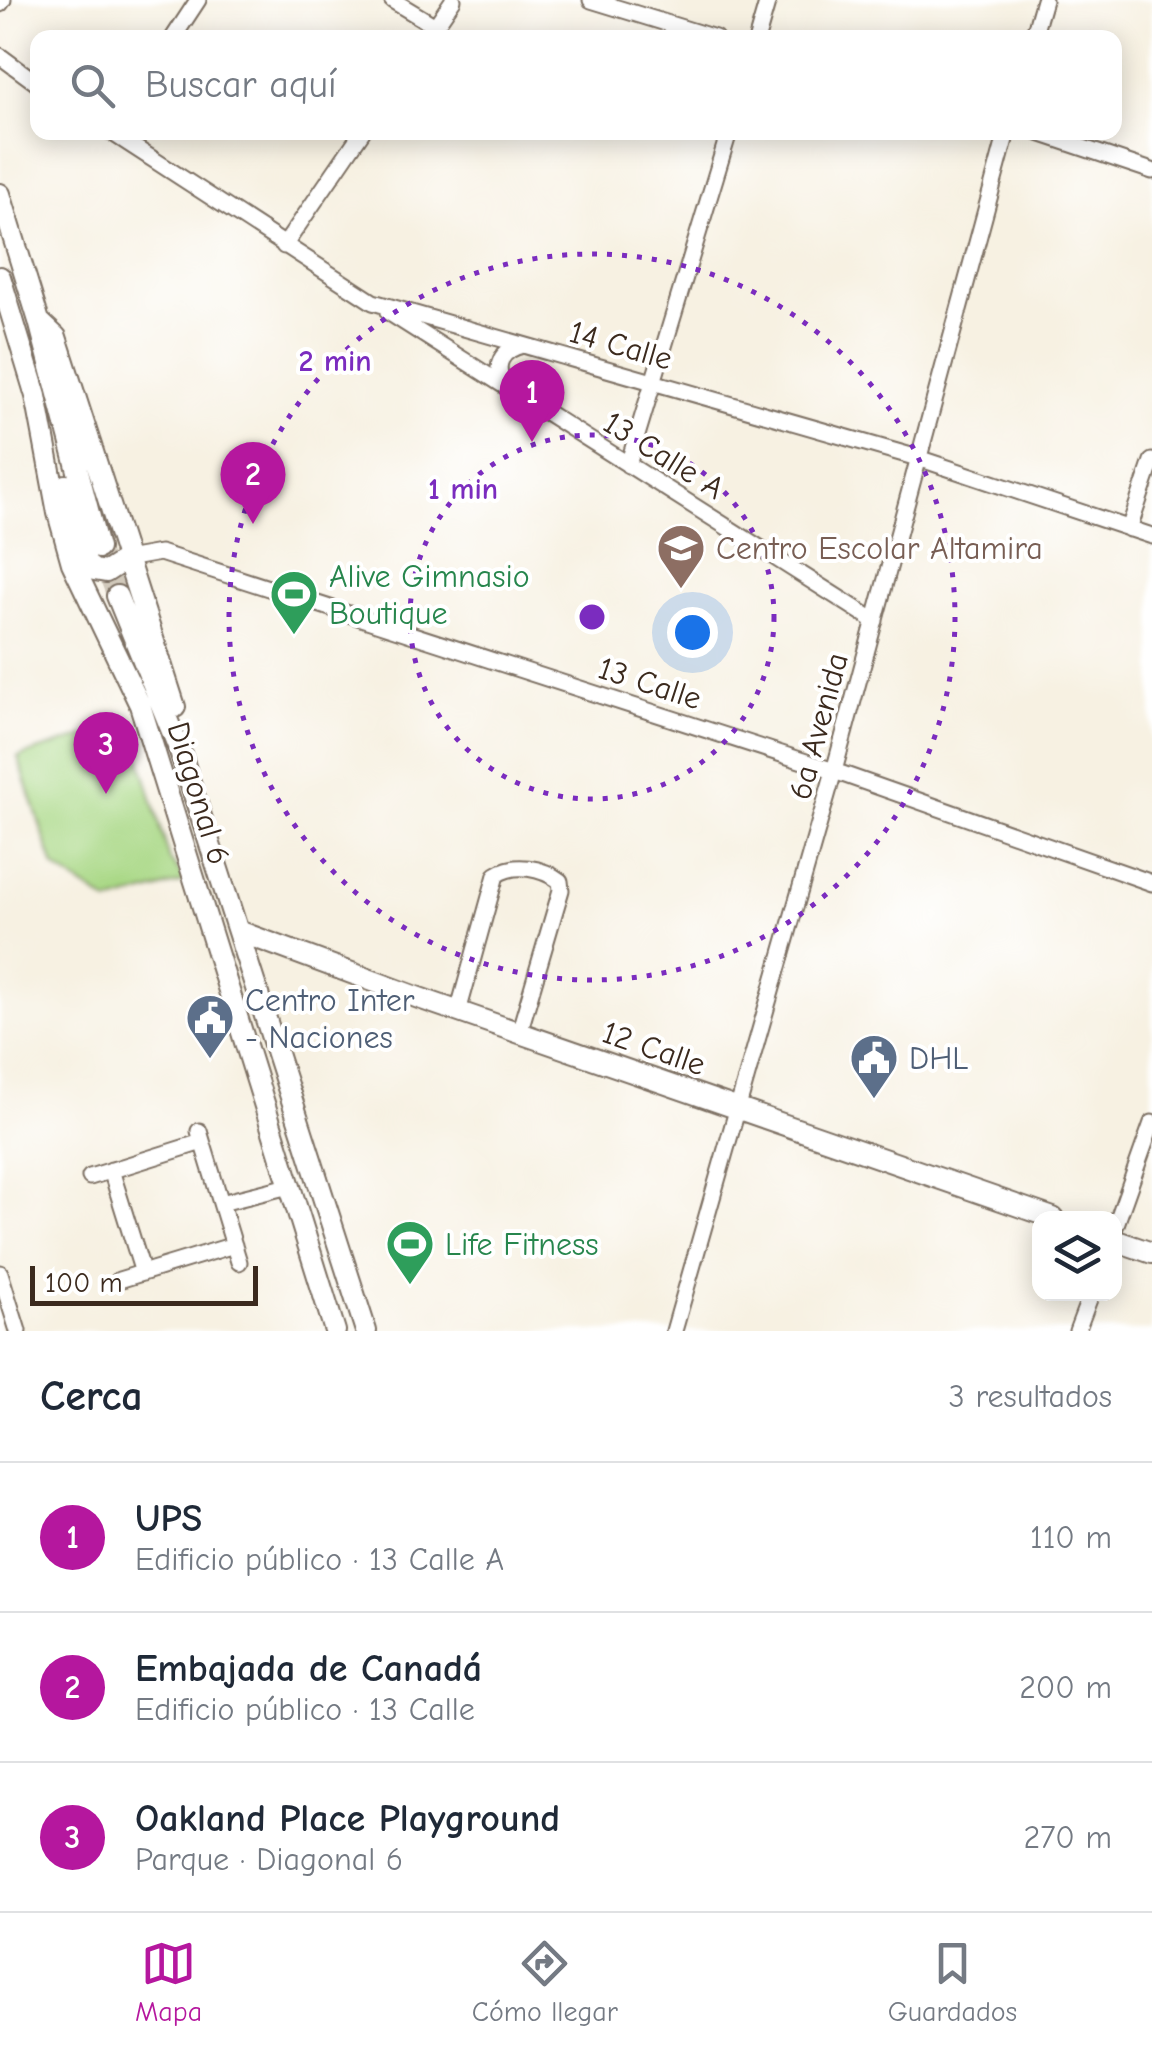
<!DOCTYPE html>
<html lang="es">
<head>
<meta charset="utf-8">
<style>
  body { margin:0; font-family:"Comic Neue",sans-serif; background:#f2f2f3; color:#1f2937 }
  .controls { position:absolute; right:30px; bottom:30px; display:grid; overflow:hidden; border-radius:20px; box-shadow:0 5px 25px #0003 }
  .controls button { width:90px; height:90px; display:grid; place-items:center; padding:0; border:0; border-bottom:2px solid #e0e1e3; background:#fff; color:#1f2937; font:50px sans-serif }
  .scale { position:absolute; left:30px; bottom:25px; width:228px; box-sizing:border-box; padding-left:10px; border:5px solid #3b2a1e; border-top:0; font-size:28px; line-height:35px; white-space:nowrap; color:#3b2a1e; -webkit-text-stroke:8px #fff; paint-order:stroke }
  .you { position:absolute; left:692px; top:632px; width:35px; height:35px; margin:-25px; border:8px solid #fff; border-radius:50%; background:#1a73e8; box-shadow:0 0 0 15px #1a73e833 }
  .badge { display:grid; place-items:center; width:65px; height:65px; border-radius:50%; background:#b5179e; color:#fff; font-size:32px; font-weight:700 }
  .pin { position:absolute; translate:-50% -82px; filter:drop-shadow(0 2px 5px #0008) }
  .pin::after { content:''; position:absolute; top:52px; width:35px; height:30px; background:inherit; clip-path:polygon(0 0,100% 0,50% 100%) }
  .list { margin:0; padding:0; list-style:none }
  h2 { display:flex; justify-content:space-between; align-items:center; height:130px; margin:0; padding:0 40px; font-size:42px }
  h2 small { font-size:32px; font-weight:400; color:#747a83 }
  .list li { display:grid; grid-template-columns:65px 1fr auto; gap:30px; align-items:center; box-sizing:border-box; height:150px; padding:0 40px; border-top:2px solid #e0e1e3 }
  .list b { display:block; font-size:38px; white-space:nowrap }
  .list p { margin:0; font-size:32px; white-space:nowrap; color:#747a83 }
  .list em { font-size:32px; font-style:normal; color:#747a83 }
  .icon { flex:none; width:55px; height:55px; fill:none; stroke:currentColor; stroke-width:2; stroke-linecap:round; stroke-linejoin:round }
  .map { position:relative; flex:none; width:1152px; height:1331px; overflow:hidden }
  .search { position:absolute; background:#fff; box-shadow:0 5px 25px #0003; left:30px; right:30px; top:30px; height:110px; display:flex; align-items:center; gap:25px; box-sizing:border-box; padding:0 35px; border-radius:20px; color:#747a83; font-size:38px }
  .sheet { height:580px; background:#fff }
  nav { display:flex; justify-content:space-around; align-items:center; box-sizing:border-box; height:140px; border-top:2px solid #e0e1e3; background:#fff; font-size:28px; color:#747a83 }
  nav a { display:grid; justify-items:center; gap:5px }
  nav .on { color:#b5179e }
  .map>svg:first-child { display:block }
  .green { fill:#a9d885; stroke:#728152; stroke-width:2.5 }
  .lines { fill:none; stroke-linecap:round; stroke-linejoin:round }
  .major-tunnel { stroke:#d1c9bb; stroke-width:20; stroke-dasharray:20 10; stroke-linecap:butt }
  .minor-casing { stroke:#7d7063; stroke-width:19 }
  .major-casing { stroke:#7d7063; stroke-width:24 }
  .minor { stroke:#fff; stroke-width:15 }
  .major { stroke:#fff; stroke-width:20 }
  .ring { fill:none; stroke:#7b2cbf; stroke-width:5; stroke-dasharray:5 10 }
  .labels { text-anchor:middle; stroke-width:8; stroke-linejoin:round; paint-order:stroke }
  .street-label { font-size:32px; fill:#3b2a1e; stroke:#fff }
  .education-label { font-size:32px; fill:#785e54; stroke:#fff; text-anchor:start }
  .leisure-label { font-size:32px; fill:#27864d; stroke:#fff; text-anchor:start }
  .service-label { font-size:32px; fill:#4e5e75; stroke:#fff; text-anchor:start }
  .centre { fill:#7b2cbf; stroke:#fff; stroke-width:5 }
  .ring-label { font-size:30px; text-anchor:middle; font-weight:bold; fill:#7b2cbf; stroke:#fff; stroke-width:8; stroke-linejoin:round; paint-order:stroke }
</style>
</head>
<body>
<div class="map">
<svg width="1152" height="1331" viewBox="0 0 1152 1331">
  <rect width="100%" height="100%" fill="#fff"/>
  <filter id="ink" filterUnits="userSpaceOnUse"><feTurbulence type="fractalNoise" baseFrequency=".01" numOctaves="2"/><feDisplacementMap in="SourceGraphic" scale="20" xChannelSelector="R" yChannelSelector="G"/><feConvolveMatrix kernelMatrix="1 2 1 2 8 2 1 2 1" color-interpolation-filters="sRGB"/></filter>
  <filter id="wash" filterUnits="userSpaceOnUse"><feTurbulence type="fractalNoise" baseFrequency=".0048" numOctaves="4" result="noise"/><feDisplacementMap in="SourceGraphic" scale="40" xChannelSelector="R" yChannelSelector="G"/><feGaussianBlur stdDeviation="2.25" result="paint"/><feColorMatrix in="noise" values="0 0 0 0 0 0 0 0 0 0 0 0 0 0 0 0 0 1.4 0 .05"/><feComposite in="paint" operator="in"/></filter>
  <g filter="url(#wash)">
    <rect width="100%" height="100%" fill="#f7f1e2"/>
    <path class="green" d="M123,724l8,2 39,134 17,21 -78,22 -55,-36 -36,-110z"/>
  </g>
  <g filter="url(#ink)">
    <g class="lines">
      <path class="major-tunnel" d="M98,548l19,48"/>
      <g class="minor-casing">
        <path id="minor" d="M392,0l43,26
          M591,0l124,38
          M0,4l3,-4
          M173,38l25,-38
          M427,38l26,-38
          M757,38l11,-38
          M1033,38l11,-38
          M0,56l38,28
          M111,132l262,170 545,156 234,78
          M1036,132l116,39
          M284,246l78,-114
          M388,312l487,309
          M505,384c-13,-19 -3,-34 18,-39
          M628,465l101,-333
          M1129,529l23,-68
          M126,559l34,-6 674,218 318,112
          M458,1012l38,-137c19,-13 46,-7 64,6l1,9 -42,143
          M199,1131l40,131
          M111,1170l32,103
          M90,1177l112,-35
          M221,1203l68,-17
          M1114,1230l38,-107
          M0,1273l18,58
          M119,1280l115,-35
          M674,1331l160,-560 173,-639
          M1077,1331l14,-37"/>
      </g>
      <g class="major-casing">
        <path id="major" d="M0,194l39,127 59,227
          M0,277l36,119 22,117 14,50 68,142 195,626
          M39,321l17,16 119,370
          M66,485l20,79 8,6 12,2 20,-13
          M117,596l63,155 186,580
          M238,931l181,67 634,220
          M1114,1240l38,13"/>
      </g>
      <use href="#minor" class="minor"/>
      <use href="#major" class="major"/>
    </g>
  </g>
  <g class="ring">
    <circle cx="592" cy="617" r="182"/>
    <circle cx="592" cy="617" r="363"/>
  </g>
  <defs>
    <g id="school-pin" transform="scale(2.5)"><path d="M0 17L-7.5 6A9.5 9.5 0 1 1 7.5 6Z" fill="#8d6e63" stroke="#fff"/><path d="M0-5L7-2L0 1L-7-2ZM-4 1L0 2.5L4 1V4Q0 6-4 4Z" fill="#fff"/></g>
    <g id="stadium-pin" transform="scale(2.5)"><path d="M0 17L-7.5 6A9.5 9.5 0 1 1 7.5 6Z" fill="#2e9e5b" stroke="#fff"/><path d="M0-5a6.5 5 0 1 0 0 10a6.5 5 0 1 0 0-10ZM-3.5-1.8h7v3.6h-7Z" fill="#fff"/></g>
    <g id="civic-pin" transform="scale(2.5)"><path d="M0 17L-7.5 6A9.5 9.5 0 1 1 7.5 6Z" fill="#5c6f8a" stroke="#fff"/><path d="M-.6-6.5H3V-4.5H.6V-3L4-1V1h2V6H-6V1h2V-1L-.6-3ZM-1.2 2.5V6h2.4V2.5Z" fill="#fff"/></g>
  </defs>
  <g fill-rule="evenodd">
    <use href="#school-pin" x="681" y="548"/>
    <use href="#stadium-pin" x="294" y="594"/>
    <use href="#civic-pin" x="210" y="1018"/>
    <use href="#civic-pin" x="874" y="1058"/>
    <use href="#stadium-pin" x="410" y="1244"/>
  </g>
  <g class="labels">
    <g class="street-label">
      <text transform="translate(621 345) rotate(16)" y="11">14 Calle</text>
      <text transform="translate(664 455) rotate(32)" y="11">13 Calle A</text>
      <text transform="translate(650 683) rotate(18)" y="11">13 Calle</text>
      <text transform="translate(818 726) rotate(-75)" y="11">6a Avenida</text>
      <text transform="translate(199 793) rotate(73)" y="11">Diagonal 6</text>
      <text transform="translate(654 1048) rotate(19)" y="11">12 Calle</text>
    </g>
    <g class="education-label">
      <text x="716" y="559">Centro Escolar Altamira</text>
    </g>
    <g class="leisure-label">
      <text x="329" y="587">Alive Gimnasio<tspan x="329" dy="37">Boutique</tspan></text>
      <text x="445" y="1255">Life Fitness</text>
    </g>
    <g class="service-label">
      <text x="245" y="1011">Centro Inter<tspan x="245" dy="37">- Naciones</tspan></text>
      <text x="909" y="1069">DHL</text>
    </g>
  </g>
  <circle cx="592" cy="617" r="15" class="centre"/>
  <g class="ring-label">
    <text x="335" y="371">2 min</text>
    <text x="463" y="499">1 min</text>
  </g>
</svg>
<div class="controls">
<button><svg class="icon" aria-label="layers" viewBox="0 0 24 24"><path d="M12 4l9 5-9 5-9-5zM3 14l9 5 9-5"/></svg></button>
</div>
<div class="scale">100 m</div>
<div class="you"></div>
<div class="pin badge" style="left:532px;top:442px">1</div>
<div class="pin badge" style="left:253px;top:524px">2</div>
<div class="pin badge" style="left:106px;top:794px">3</div>
<div class="search"><svg class="icon" aria-label="search" viewBox="0 0 24 24"><circle cx="10" cy="10" r="6"/><path d="M15 15l6 6"/></svg>Buscar aquí</div>
</div>
<section class="sheet">
<h2>Cerca<small>3 resultados</small></h2>
<ul class="list">
<li><span class="badge">1</span><div><b>UPS</b><p>Edificio público · 13 Calle A</p></div><em>110 m</em></li>
<li><span class="badge">2</span><div><b>Embajada de Canadá</b><p>Edificio público · 13 Calle</p></div><em>200 m</em></li>
<li><span class="badge">3</span><div><b>Oakland Place Playground</b><p>Parque · Diagonal 6</p></div><em>270 m</em></li>
</ul>
</section>
<nav>
<a class="on"><svg class="icon" aria-label="map" viewBox="0 0 24 24"><path d="M3 6l6-2 6 2 6-2v14l-6 2-6-2-6 2zM9 4v14M15 6v14"/></svg>Mapa</a>
<a><svg class="icon" aria-label="directions" viewBox="0 0 24 24"><path d="M12 3l9 9-9 9-9-9zM9 14v-3h6M13 9l2 2-2 2"/></svg>Cómo llegar</a>
<a><svg class="icon" aria-label="saved" viewBox="0 0 24 24"><path d="M7 4h10v16l-5-4-5 4z"/></svg>Guardados</a>
</nav>
</body>
</html>
